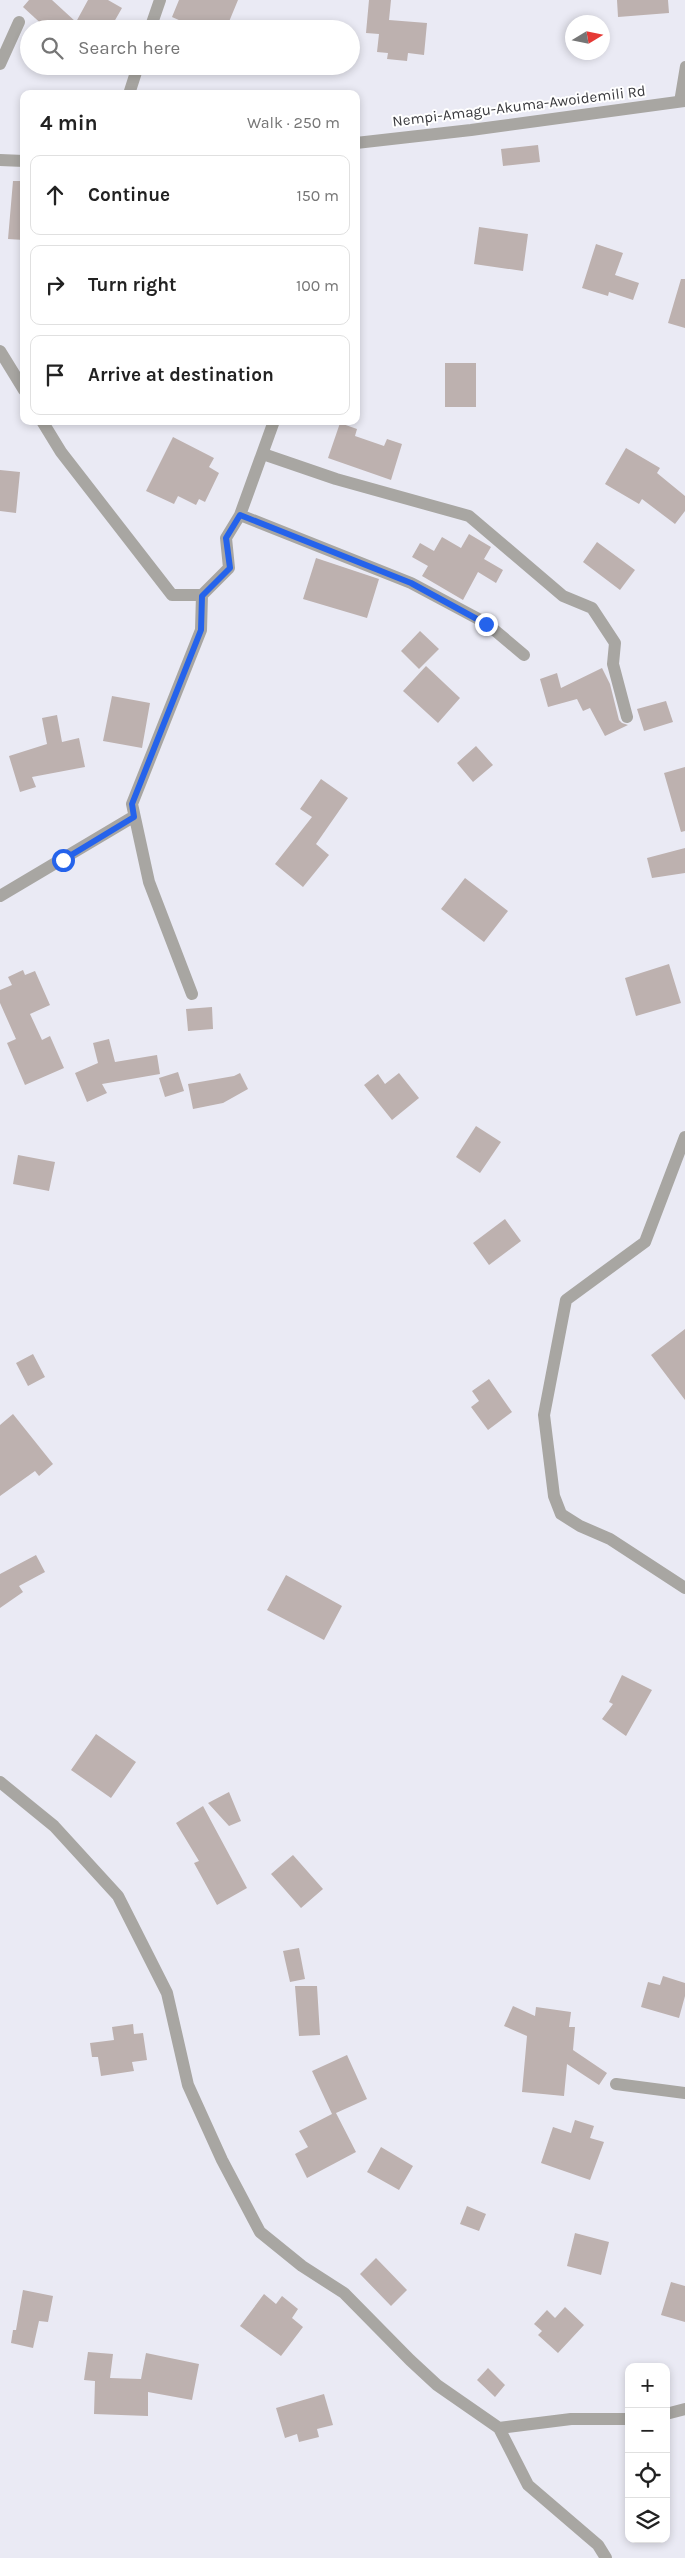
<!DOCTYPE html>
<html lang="en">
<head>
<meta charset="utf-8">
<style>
  body { margin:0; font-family:Karla,sans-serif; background:#f2f2f2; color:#222 }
  .controls { position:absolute; right:15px; bottom:15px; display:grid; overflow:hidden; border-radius:10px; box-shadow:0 2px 8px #0003 }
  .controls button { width:45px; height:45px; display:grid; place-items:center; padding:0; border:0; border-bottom:1px solid #e0e0e0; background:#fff; color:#222; font:25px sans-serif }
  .compass { position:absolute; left:565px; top:15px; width:45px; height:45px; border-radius:50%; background:#fff; box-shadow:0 2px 8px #0003; rotate:80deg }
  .stop { position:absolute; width:15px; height:15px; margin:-11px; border:4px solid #2563eb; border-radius:50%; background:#fff }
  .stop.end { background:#2563eb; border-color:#fff; box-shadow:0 1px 5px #0008 }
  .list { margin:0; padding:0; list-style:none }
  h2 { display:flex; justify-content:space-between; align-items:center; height:65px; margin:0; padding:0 20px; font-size:21px }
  h2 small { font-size:16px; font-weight:400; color:#767676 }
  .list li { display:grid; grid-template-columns:32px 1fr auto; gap:15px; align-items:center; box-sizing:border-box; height:80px; margin:0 10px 10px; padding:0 10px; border:1px solid #e0e0e0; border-radius:10px }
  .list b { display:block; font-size:19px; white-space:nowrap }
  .list em { font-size:16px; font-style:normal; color:#767676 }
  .icon { flex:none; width:28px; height:28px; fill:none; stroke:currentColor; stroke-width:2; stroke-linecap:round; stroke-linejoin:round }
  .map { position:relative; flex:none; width:685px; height:2558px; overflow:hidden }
  .search { position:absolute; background:#fff; box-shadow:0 2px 8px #0003; left:20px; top:20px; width:340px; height:55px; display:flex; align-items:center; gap:12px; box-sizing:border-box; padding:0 18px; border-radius:28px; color:#767676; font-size:19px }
  .panel { position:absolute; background:#fff; box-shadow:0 2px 8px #0003; left:20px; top:90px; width:340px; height:335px; border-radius:10px }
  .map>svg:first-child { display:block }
  .building { fill:#bdb1af }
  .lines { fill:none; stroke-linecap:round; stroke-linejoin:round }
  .service { stroke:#a8a6a2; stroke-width:10 }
  .minor { stroke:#a8a6a2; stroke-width:12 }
  .route { stroke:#2563eb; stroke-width:6 }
  .labels { text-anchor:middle; stroke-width:4; stroke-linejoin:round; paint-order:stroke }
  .street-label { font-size:15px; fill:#39393d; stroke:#fff }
</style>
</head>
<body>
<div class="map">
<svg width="685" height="2558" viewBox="0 0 685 2558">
  <rect width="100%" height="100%" fill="#eaeaf4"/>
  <path class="building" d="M29,0h23l24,22 12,-22h20l14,8 -12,21h-63l-24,-22z
    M179,0h59l-12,29h-27l-27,-12z
    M369,0h22l-2,20 38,3 -3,32 -16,-2 -1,8 -20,-2 1,-6 -11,-1 2,-18 -13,-1z
    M617,0h51l1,13 -51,4z
    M538,145l2,17 -37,4 -2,-17z
    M13,181h11v59l-16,-1z
    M479,227l49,7 -5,37 -49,-7z
    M596,244l27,9 -8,22 24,8 -6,17 -24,-8 -1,4 -26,-8z
    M681,279h4v49l-17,-5z
    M445,363h31v44h-31z
    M340,423l17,6 -2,7 29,10 3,-7 15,5 -11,36 -63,-22z
    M173,437l41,21 -5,9 10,6 -14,29 -6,-3 -3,6 -18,-9 -4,8 -28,-13z
    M626,448l34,20 -3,5 28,23v15l-10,13 -33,-25 -3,5 -34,-20z
    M0,470l20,2 -4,41 -16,-2z
    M469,534l22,13 -7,12 19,11 -7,13 -18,-11 -15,28 -41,-24 6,-10 -16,-9 8,-14 14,8 8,-14 19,11z
    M597,542l38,28 -15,20 -37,-28z
    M316,558l63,21 -12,39 -64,-19z
    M420,631l19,18 -20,20 -18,-18z
    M426,666l34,32 -22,25 -35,-32z
    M602,668l8,16 9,36 3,3 6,2 -23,11 -15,-28 -7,3 -6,-12 -29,8 -8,-28 17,-6 4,15z
    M112,696l38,7 -8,45 -39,-7z
    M666,701l7,21 -29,9 -7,-22z
    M57,715l5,27 17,-4 6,29 -53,10 4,10 -16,5 -11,-36 38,-12 -5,-26z
    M476,746l17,19 -20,17 -16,-19z
    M685,767v64l-4,1 -17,-59z
    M321,779l27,19 -32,46 13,11 -26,32 -28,-23 37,-47 -12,-8z
    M685,848v25l-33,5 -5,-20z
    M465,878l43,33 -24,31 -43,-33z
    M669,964l12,39 -45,13 -11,-38z
    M23,970l2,5 10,-4 15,34 -20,9 12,26 8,-4 14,32 -39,17 -18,-42 9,-4 -16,-36v-13l12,-5 -4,-8z
    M212,1007l1,22 -25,2 -2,-22z
    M109,1039l6,23 42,-7 3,19 -58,10 5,9 -20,9 -12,-29 23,-10 -5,-20z
    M178,1072l6,19 -19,6 -6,-19z
    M240,1073l8,16 -25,14 -30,6 -5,-25 46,-8z
    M399,1073l20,25 -27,22 -28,-35 14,-11 7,10z
    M476,1126l25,16 -21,31 -24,-16z
    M18,1155l37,7 -6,29 -36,-7z
    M505,1219l16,22 -32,24 -16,-22z
    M685,1329v71l-34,-45z
    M33,1354l12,23 -17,9 -12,-23z
    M489,1379l23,33 -24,18 -17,-23 8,-6 -7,-10z
    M13,1414l40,50 -14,12 -4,-5 -35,25v-71z
    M36,1555l9,17 -26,14 4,6 -23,16v-34z
    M286,1575l56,31 -18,34 -57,-30z
    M622,1675l30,15 -26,46 -24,-17 11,-15 -4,-2z
    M96,1734l40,28 -25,36 -40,-28z
    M229,1792l12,29 -12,5 -21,-23z
    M203,1806l44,82 -30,17 -23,-42 5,-2 -23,-38z
    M293,1855l30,34 -22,19 -30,-34z
    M299,1948l6,31 -15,3 -7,-31z
    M663,1976l22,7v13l-6,22 -38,-11 7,-25 12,3z
    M295,1986h22l3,49 -21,1z
    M513,2006l22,10 1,-9 35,5 -2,15h6l-2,23 34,23 -8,12 -32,-21 -3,32 -42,-4 5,-56 -23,-10z
    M133,2024l1,10 9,-1 4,27 -15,2 2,9 -33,5 -3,-19h-6l-2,-14 24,-3 -2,-13z
    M347,2055l20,44 -31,14 20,39 -49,26 -12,-24 13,-7 -9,-16 33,-17 -20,-43z
    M575,2120l19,6 -4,12 14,4 -14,38 -49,-17 12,-36 18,6z
    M381,2147l32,19 -14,24 -32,-18z
    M467,2206l19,8 -7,17 -19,-7z
    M575,2233l34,9 -8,33 -34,-9z
    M376,2258l31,32 -16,16 -31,-32z
    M671,2282l14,4v36l-24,-7z
    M23,2290l30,6 -5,26 -9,-1 -6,27 -22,-5 2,-13h3z
    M264,2294l12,10 6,-8 16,13 -6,9 11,9 -22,29 -41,-30z
    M565,2307l19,18 -26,28 -20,-18 4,-4 -8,-7 13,-14 8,8z
    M88,2352l25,2 -3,24 31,1 5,-26 53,11 -7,36 -44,-8v24l-54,-2 1,-33 -11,-1z
    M488,2368l17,17 -10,12 -18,-17z
    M324,2394l9,31 -16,4 2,8 -20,5 -2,-8 -12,4 -9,-30z"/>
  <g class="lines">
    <path class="service" d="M679,102l6,-36"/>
    <path class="minor" d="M150,29l10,-29
      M0,64l19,-42
      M129,94l9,-28
      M356,143l115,-13 214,-29
      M0,160l24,1
      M0,351l24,39
      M42,421l19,31 111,143h30
      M263,454l73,25 133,37 94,80 29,12 23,35 -2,21 14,53
      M240,515l171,68 75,40 38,32
      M0,896l133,-79
      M192,994l-43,-112 -17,-78 69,-174 1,-35 27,-27 -3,-30 14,-23 34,-94
      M685,1137l-40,105 -79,58 -22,115 10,81 7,18 19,12 30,13 75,49
      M0,1782l54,44 64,70 49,97 21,92 34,75 38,72 42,34 42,27 66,67 27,25 62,43 72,-9h58
      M616,2084l69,9
      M666,2414l19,-5
      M499,2428l29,57 70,60 8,13"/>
  </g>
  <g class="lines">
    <path class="route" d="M63,860l71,-43 -2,-13 69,-174 1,-34 28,-28 -4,-30 14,-23 171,68 75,41"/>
  </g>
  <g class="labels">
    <g class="street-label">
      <text transform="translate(519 106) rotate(-7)" y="5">Nempi-Amagu-Akuma-Awoidemili Rd</text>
    </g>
  </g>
</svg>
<div class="controls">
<button>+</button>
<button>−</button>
<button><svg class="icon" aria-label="locate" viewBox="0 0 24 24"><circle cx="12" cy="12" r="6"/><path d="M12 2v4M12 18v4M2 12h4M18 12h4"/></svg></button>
<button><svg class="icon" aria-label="layers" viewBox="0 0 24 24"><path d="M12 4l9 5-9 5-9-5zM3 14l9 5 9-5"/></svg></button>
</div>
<svg class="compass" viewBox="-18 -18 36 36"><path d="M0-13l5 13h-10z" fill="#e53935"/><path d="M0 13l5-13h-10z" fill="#767676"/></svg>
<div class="stop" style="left:63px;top:860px"></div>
<div class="stop end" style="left:486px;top:624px"></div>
<div class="search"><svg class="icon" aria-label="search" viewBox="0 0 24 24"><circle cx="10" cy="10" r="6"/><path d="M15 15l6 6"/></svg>Search here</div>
<section class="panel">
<h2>4 min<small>Walk · 250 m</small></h2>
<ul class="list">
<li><svg class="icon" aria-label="ahead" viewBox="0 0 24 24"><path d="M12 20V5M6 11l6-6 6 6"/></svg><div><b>Continue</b></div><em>150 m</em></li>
<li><svg class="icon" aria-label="right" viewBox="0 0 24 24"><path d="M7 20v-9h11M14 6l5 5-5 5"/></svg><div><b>Turn right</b></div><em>100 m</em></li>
<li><svg class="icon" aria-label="arrive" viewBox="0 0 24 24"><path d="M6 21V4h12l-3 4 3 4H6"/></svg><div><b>Arrive at destination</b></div></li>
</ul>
</section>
</div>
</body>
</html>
